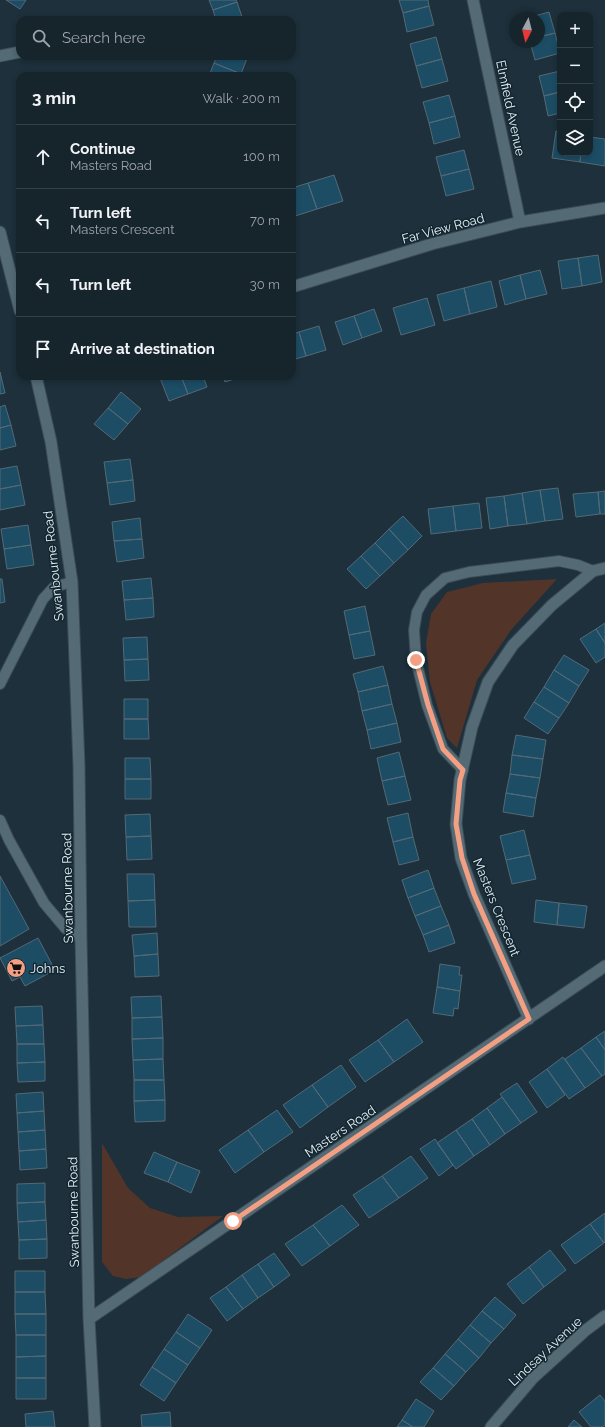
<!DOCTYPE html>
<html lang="en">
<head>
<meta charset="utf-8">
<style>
  body { margin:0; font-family:Raleway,sans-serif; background:#1f2c34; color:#f1f3f6 }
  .controls { position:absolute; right:12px; top:12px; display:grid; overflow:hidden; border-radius:8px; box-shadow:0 2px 6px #0003 }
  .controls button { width:36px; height:36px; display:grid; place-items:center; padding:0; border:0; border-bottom:1px solid #354148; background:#16242c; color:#f1f3f6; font:20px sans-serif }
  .compass { position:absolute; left:509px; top:12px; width:36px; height:36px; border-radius:50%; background:#16242c; box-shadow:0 2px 6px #0003; rotate:187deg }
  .stop { position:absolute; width:12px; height:12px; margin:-9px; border:3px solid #f39f83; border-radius:50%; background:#fff }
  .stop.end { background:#f39f83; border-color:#fff; box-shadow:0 1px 4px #0008 }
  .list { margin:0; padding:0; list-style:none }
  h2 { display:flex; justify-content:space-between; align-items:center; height:52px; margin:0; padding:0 16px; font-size:17px }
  h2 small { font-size:13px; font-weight:400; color:#9ea4a9 }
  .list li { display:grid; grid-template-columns:26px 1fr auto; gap:12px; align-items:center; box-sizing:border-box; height:64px; padding:0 16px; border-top:1px solid #354148 }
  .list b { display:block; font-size:15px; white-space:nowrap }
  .list p { margin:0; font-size:13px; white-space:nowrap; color:#9ea4a9 }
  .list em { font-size:13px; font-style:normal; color:#9ea4a9 }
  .icon { flex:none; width:22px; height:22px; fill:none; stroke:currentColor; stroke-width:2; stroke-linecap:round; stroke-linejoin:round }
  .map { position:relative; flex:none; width:605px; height:1427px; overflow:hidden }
  .search { position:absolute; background:#16242c; box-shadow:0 2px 6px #0003; left:16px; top:16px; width:280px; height:44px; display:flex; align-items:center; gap:10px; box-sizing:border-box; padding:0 14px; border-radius:12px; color:#9ea4a9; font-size:15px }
  .panel { position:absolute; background:#16242c; box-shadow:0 2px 6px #0003; left:16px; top:72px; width:280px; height:308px; border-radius:12px }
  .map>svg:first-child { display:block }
  .green { fill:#533429 }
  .building { fill:#1c4d65; stroke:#546975 }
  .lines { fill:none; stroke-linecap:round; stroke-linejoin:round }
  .service-casing { stroke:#3b4c55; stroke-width:12 }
  .minor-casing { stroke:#3b4c55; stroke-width:13 }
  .service { stroke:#546a75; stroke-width:10 }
  .minor { stroke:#546a75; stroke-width:11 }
  .route { stroke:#f39f83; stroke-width:5 }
  .labels { text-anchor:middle; stroke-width:3; stroke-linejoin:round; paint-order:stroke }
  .street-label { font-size:13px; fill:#e4f0f7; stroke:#132630 }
  .poi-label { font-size:13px; fill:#e4f0f7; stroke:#132630; text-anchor:start }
</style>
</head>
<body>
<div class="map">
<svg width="605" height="1427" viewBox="0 0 605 1427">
  <rect width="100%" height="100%" fill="#1d303b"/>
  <path class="green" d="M557,579l-46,51 -34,50 -20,68 -10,-10 -17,-56 -4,-39 5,-29 16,-22 36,-9z
    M102,1143l26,45 22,20 28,9 45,-1 -82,61 -15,2 -13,-3 -11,-14z"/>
  <path class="building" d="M6,0h20l-6,9z
    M209,0h27l1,2 -24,8z
    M399,0h29l1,6 -26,7z
    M237,2l6,18h-27l-3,-10z
    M429,6l5,19 -27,7 -4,-19z
    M549,12l6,21 -16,4v-19h-11z
    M555,33l5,20 -25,7 -5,-18h9v-5z
    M436,37l6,22 -26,7 -6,-22z
    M217,56h31l-7,18 -27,-11z
    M442,59l6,22 -26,7 -6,-22z
    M214,63l27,11 -1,2h-31z
    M560,71v21l-16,4 -5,-20z
    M560,92v21l-12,3 -4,-20z
    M449,95l6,21 -26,7 -6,-21z
    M455,116l5,21 -26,7 -5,-21z
    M556,131l4,1v21h21l-1,9 -28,-4z
    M590,137l15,2v27l-25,-4 1,-9h9z
    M464,150l5,19 -28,7 -5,-19z
    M469,169l5,20 -28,7 -5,-20z
    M334,175l9,26 -26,8 -9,-26z
    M308,183l9,26 -25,8v-29z
    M598,255l4,27 -20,4 -4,-28z
    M578,258l4,28 -20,3 -4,-28z
    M540,270l7,24 -21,5 -6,-24z
    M520,275l6,24 -21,6 -6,-24z
    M491,281l6,26 -27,7 -6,-26z
    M464,288l6,26 -26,7 -7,-26z
    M427,298l8,27 -34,10 -8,-27z
    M374,309l8,22 -20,7 -8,-22z
    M354,316l8,22 -19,7 -8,-23z
    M319,326l7,24 -20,6 -7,-24z
    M299,332l7,24 -14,4v-26z
    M0,372l5,21 -5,1z
    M166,376h15l7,18 -19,7 -9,-23z
    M181,376h22l4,11 -19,7z
    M223,376h21l-19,6z
    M121,392l20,17 -13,15 -20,-16z
    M5,405l6,20 -11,3v-21z
    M108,408l20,16 -14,16 -20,-16z
    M11,425l5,21 -16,4v-22z
    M130,459l3,21 -26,3 -3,-21z
    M17,466l4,19 -21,4v-20z
    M133,480l2,21 -25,4 -3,-22z
    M21,485l4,20 -25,5v-21z
    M558,488l5,31 -18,2 -5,-31z
    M540,490l5,31 -18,3 -5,-31z
    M605,491v23h-5l-2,-22z
    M598,492l2,22 -24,3 -3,-23z
    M522,493l5,31 -19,2 -4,-30z
    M504,496l4,30 -18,3 -4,-31z
    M479,503l3,25 -26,3 -3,-25z
    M453,506l3,25 -25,3 -3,-25z
    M403,516l19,20 -14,14 -19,-21z
    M140,518l2,21 -28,2 -2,-19z
    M28,525l3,20 -27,4 -3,-20z
    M389,529l19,21 -14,13 -19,-20z
    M142,539l2,19 -27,4 -3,-21z
    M375,543l19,20 -14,13 -19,-20z
    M31,545l3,20 -27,4 -3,-20z
    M361,556l19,20 -14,13 -19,-20z
    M151,578l2,20 -29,2 -2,-19z
    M0,579h2l3,23 -5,1z
    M153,598l1,19 -28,3 -2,-20z
    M365,606l5,25 -21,4 -5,-24z
    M605,623v20l-9,-14z
    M596,629l9,14v14l-9,6 -16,-24z
    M370,631l5,24 -21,4 -5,-24z
    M147,637l1,22 -24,1 -1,-22z
    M564,655l25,15 -10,16 -25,-16z
    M148,659l1,21 -24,1 -1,-21z
    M383,666l5,19 -30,7 -5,-18z
    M554,670l25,16 -10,17 -25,-16z
    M388,685l4,19 -30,7 -4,-19z
    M544,687l25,16 -10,15 -25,-16z
    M124,699h24v20h-24z
    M534,702l25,16 -11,16 -24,-16z
    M392,704l5,19 -30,7 -5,-19z
    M124,719h24l1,20h-25z
    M397,723l4,19 -30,7 -4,-19z
    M516,735l30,5 -3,19 -31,-4z
    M399,752l6,24 -23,5 -5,-23z
    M512,755l31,4 -3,19 -30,-4z
    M125,758h25l1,21h-26z
    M510,774l30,4 -4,20 -30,-5z
    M405,776l6,24 -23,5 -6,-24z
    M125,779h26v20h-26z
    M506,793l30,5 -3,19 -30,-5z
    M408,813l5,24 -20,5 -6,-24z
    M150,814l1,22 -25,1 -1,-22z
    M524,830l6,25 -24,5 -6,-24z
    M151,836l1,23 -25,1 -1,-23z
    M413,837l6,23 -20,5 -6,-23z
    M530,855l6,24 -24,5 -6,-24z
    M428,870l6,18 -26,10 -6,-18z
    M127,874h27l1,26 -27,1z
    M0,876l29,53 -29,17z
    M434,888l7,18 -26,10 -7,-18z
    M155,900l1,27h-27l-1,-26z
    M536,900l23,3 -2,22 -23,-3z
    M559,903l28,3 -3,22 -27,-3z
    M441,906l8,19 -26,10 -8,-19z
    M449,925l6,18 -26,9 -6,-17z
    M157,933l1,21 -24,2 -2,-21z
    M38,938l17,32 -30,16 -5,-9 -8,4 -12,-23z
    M158,954l1,22 -24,1 -1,-21z
    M440,964l20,3 -1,8h3l-2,16 -23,-4z
    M437,987l23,4 -2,18 -4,-1 -1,8 -20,-3z
    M161,996l1,21 -30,1 -1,-21z
    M42,1006l1,19 -27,1 -1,-19z
    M162,1017l1,21 -31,1v-21z
    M407,1019l16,23 -29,20 -16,-22z
    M43,1025l1,19h-27l-1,-18z
    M605,1031v19l-9,-13z
    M596,1037l9,13v24l-3,2 -21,-28z
    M163,1038v21l-30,1 -1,-21z
    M378,1040l16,22 -29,20 -16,-22z
    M17,1044h27l1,18 -28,1z
    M581,1048l21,28 -17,12 -20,-29z
    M563,1057l22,31 -16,11 -22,-30z
    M163,1059l1,21h-30l-1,-20z
    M45,1062v19l-27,1 -1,-19z
    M341,1065l15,22 -28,20 -16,-22z
    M547,1069l18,26 -18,13 -18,-26z
    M134,1080h30l1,20 -31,1z
    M517,1083l20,29 -16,11 -21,-29z
    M312,1085l16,22 -28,21 -17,-23z
    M43,1092l1,19 -27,2 -1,-19z
    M502,1097l19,26 -16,11 -18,-26z
    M165,1100v21l-30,1 -1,-21z
    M487,1108l18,26 -15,11 -18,-26z
    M277,1110l16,22 -29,20 -16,-22z
    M44,1111l1,19 -27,2 -1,-19z
    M472,1119l18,26 -16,11 -18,-26z
    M45,1130l1,19 -27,2 -1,-19z
    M248,1130l16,22 -29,21 -16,-23z
    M456,1130l18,26 -18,13 -19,-26z
    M435,1139l18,26 -14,11 -19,-27z
    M46,1149l1,19 -27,2 -1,-19z
    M154,1152l23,10 -9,20 -24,-9z
    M411,1156l17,22 -29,20 -17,-22z
    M177,1162l23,9 -9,22 -23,-11z
    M382,1176l17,22 -30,20 -16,-23z
    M45,1183v19l-28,1v-19z
    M45,1202l1,18 -28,2 -1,-19z
    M342,1205l17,20 -29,21 -17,-21z
    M605,1213v29l-1,1 -14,-19z
    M46,1220l1,19 -28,1 -1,-18z
    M590,1224l14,19 -29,21 -14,-19z
    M313,1225l17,21 -28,20 -17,-22z
    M47,1239v19l-28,1v-19z
    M550,1250l16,20 -22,17 -15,-20z
    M274,1253l16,22 -16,12 -16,-23z
    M258,1264l16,23 -16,11 -16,-23z
    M529,1267l15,20 -21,17 -16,-20z
    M15,1271h30v21h-30z
    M242,1275l16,23 -15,11 -17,-22z
    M226,1287l17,22 -16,12 -17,-23z
    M15,1292h30l1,22h-31z
    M495,1297l21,18 -12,14 -22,-18z
    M482,1311l22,18 -13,14 -21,-18z
    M15,1314h31v21h-30z
    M188,1314l24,16 -12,18 -24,-16z
    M470,1325l21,18 -12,15 -21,-19z
    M176,1332l24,16 -12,17 -24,-16z
    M16,1335h30v21l-30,1z
    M458,1339l21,19 -13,14 -21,-18z
    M164,1349l24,16 -12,18 -24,-16z
    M445,1354l21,18 -12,14 -21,-18z
    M46,1356v22h-30v-21z
    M152,1367l24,16 -12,18 -24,-16z
    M433,1368l21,18 -13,14 -21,-18z
    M16,1378h30v21h-30z
    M600,1395l5,6v24l-3,2h-11l-12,-15z
    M416,1399l18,12 -10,16h-11l-11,-7z
    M53,1411l2,16h-29l-1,-13z
    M170,1412l1,15h-29l-1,-12z
    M402,1420l11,7h-16z
    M574,1420l8,7h-14z"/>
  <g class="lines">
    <g class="service-casing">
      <path id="service" d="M0,684l43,-85 11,-12 18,-5
        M463,770l-20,-21 -16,-44 -11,-45 -2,-30 3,-18 9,-17 19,-17 24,-6 90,-11 19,4 15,6
        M0,820l9,20 35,63 21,25 16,11"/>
    </g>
    <g class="minor-casing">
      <path id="minor" d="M473,0l47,222
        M0,56l20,-4
        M0,232l20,79
        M292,287l140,-43 88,-22 85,-14
        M36,376l15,66 21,140 7,184 2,173 8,380 6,108
        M529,1019l-55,-125 -13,-36 -5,-34 4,-44 12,-53 16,-45 25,-37 39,-40 41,-34 12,-3
        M89,1319l516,-353
        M491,1427l42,-49 53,-48 19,-14"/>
    </g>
    <use href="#service" class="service"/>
    <use href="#minor" class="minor"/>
  </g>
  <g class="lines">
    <path class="route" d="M233,1221l296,-202 -55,-125 -12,-36 -6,-34 4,-44 3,-10 -20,-21 -15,-44 -12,-45"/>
  </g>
  <defs>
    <g id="supermarket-disc" transform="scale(1)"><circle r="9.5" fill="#f39f83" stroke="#132630"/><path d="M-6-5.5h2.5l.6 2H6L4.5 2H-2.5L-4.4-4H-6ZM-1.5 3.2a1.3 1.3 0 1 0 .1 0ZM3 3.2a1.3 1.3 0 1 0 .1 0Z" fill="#111"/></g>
  </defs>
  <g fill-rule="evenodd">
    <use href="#supermarket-disc" x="16" y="968"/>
  </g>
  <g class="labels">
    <g class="street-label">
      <text transform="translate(511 108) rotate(78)" y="5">Elmfield Avenue</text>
      <text transform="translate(443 228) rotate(-15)" y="5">Far View Road</text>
      <text transform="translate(53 566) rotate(-96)" y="5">Swanbourne Road</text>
      <text transform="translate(67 888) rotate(-91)" y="5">Swanbourne Road</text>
      <text transform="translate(497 907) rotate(68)" y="5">Masters Crescent</text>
      <text transform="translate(340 1131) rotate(-34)" y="5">Masters Road</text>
      <text transform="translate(73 1212) rotate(-91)" y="5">Swanbourne Road</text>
      <text transform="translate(545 1351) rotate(-43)" y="5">Lindsay Avenue</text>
    </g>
    <g class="poi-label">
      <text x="30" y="973">Johns</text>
    </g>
  </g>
</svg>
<div class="controls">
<button>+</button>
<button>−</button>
<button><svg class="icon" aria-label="locate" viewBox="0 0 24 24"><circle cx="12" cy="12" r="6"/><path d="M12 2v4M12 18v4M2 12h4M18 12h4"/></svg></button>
<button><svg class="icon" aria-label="layers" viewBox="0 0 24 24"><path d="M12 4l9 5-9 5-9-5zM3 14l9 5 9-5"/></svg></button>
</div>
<svg class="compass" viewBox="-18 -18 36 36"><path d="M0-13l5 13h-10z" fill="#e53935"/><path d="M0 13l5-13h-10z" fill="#9ea4a9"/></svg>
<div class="stop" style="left:233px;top:1221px"></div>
<div class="stop end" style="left:416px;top:660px"></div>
<div class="search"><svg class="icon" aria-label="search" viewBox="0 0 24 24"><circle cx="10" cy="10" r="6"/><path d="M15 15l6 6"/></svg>Search here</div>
<section class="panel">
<h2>3 min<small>Walk · 200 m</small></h2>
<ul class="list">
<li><svg class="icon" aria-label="ahead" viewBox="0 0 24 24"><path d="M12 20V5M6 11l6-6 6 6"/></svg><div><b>Continue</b><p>Masters Road</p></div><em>100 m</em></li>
<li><svg class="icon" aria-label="left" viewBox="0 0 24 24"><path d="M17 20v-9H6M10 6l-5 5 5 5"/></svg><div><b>Turn left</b><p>Masters Crescent</p></div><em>70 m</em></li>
<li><svg class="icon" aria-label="left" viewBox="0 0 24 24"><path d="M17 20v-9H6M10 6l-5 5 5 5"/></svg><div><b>Turn left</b></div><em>30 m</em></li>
<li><svg class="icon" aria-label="arrive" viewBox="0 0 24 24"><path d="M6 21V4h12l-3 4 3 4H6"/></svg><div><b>Arrive at destination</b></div></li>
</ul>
</section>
</div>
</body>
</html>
